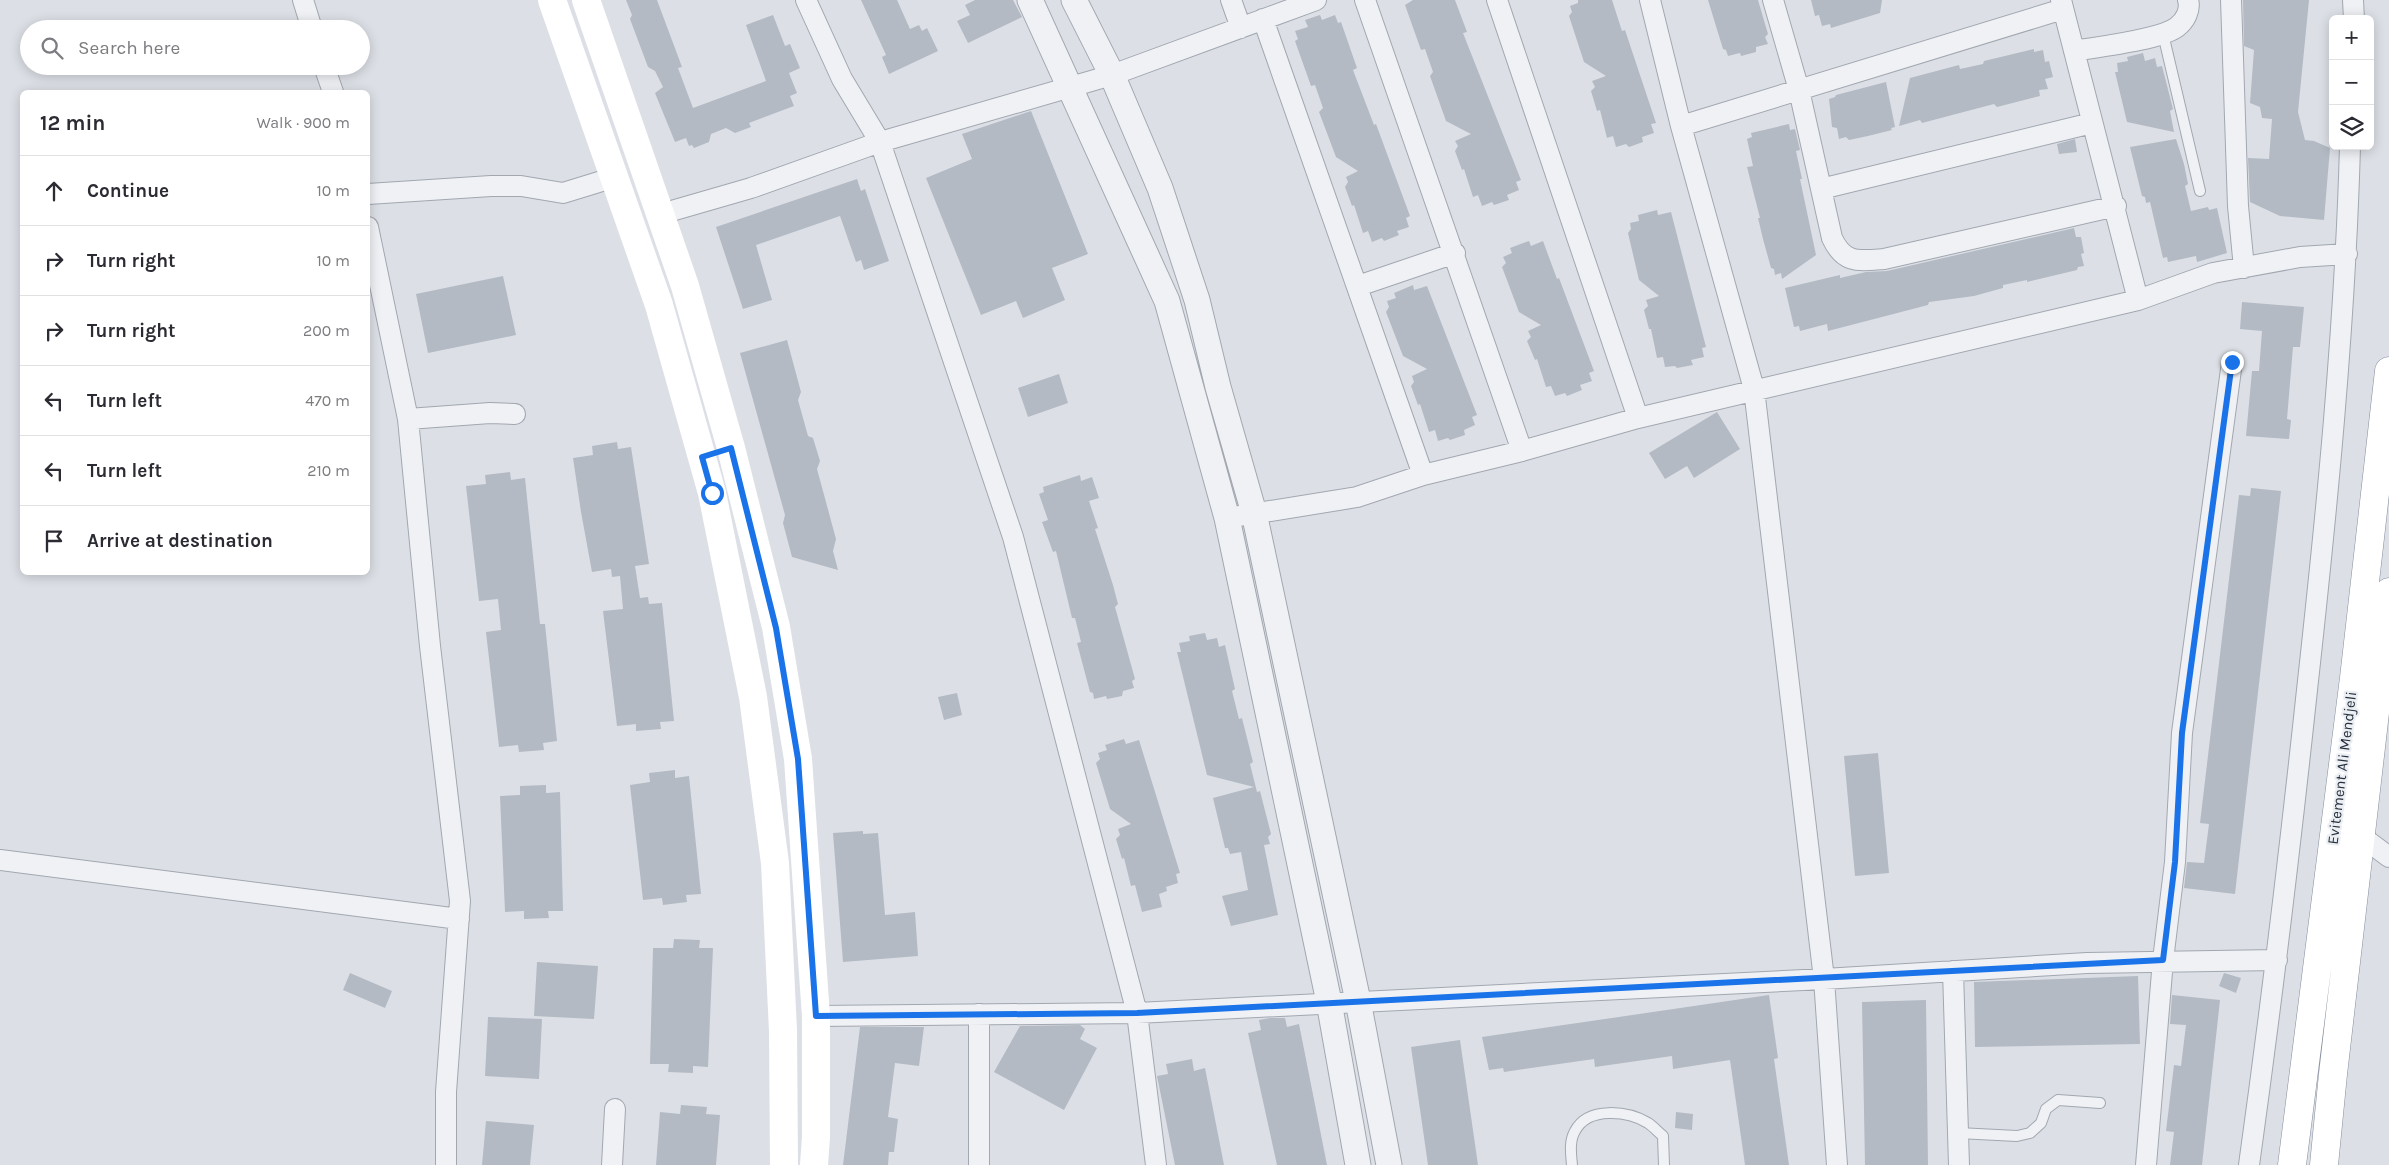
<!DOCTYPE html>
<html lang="en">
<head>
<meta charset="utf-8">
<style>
  body { margin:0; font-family:Karla,sans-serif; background:#f2f2f3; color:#2b2b33 }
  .controls { position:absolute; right:15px; top:15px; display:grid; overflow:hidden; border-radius:8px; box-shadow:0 2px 12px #0003 }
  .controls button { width:45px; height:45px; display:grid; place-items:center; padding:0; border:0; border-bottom:1px solid #e1e1e2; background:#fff; color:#2b2b33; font:25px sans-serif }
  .stop { position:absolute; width:15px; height:15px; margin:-11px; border:4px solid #1a73e8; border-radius:50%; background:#fff }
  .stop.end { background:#1a73e8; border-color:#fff; box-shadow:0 1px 5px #0008 }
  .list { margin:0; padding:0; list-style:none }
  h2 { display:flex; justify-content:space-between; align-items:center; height:65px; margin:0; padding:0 20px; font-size:21px }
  h2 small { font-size:16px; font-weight:400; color:#7c7c81 }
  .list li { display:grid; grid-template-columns:32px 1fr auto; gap:15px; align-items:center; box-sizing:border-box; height:70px; padding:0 20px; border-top:1px solid #e1e1e2 }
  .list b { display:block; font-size:19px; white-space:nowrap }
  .list em { font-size:16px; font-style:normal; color:#7c7c81 }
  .icon { flex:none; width:28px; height:28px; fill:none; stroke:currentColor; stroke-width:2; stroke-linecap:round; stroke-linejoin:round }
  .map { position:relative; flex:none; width:2389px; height:1165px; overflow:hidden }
  .search { position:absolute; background:#fff; box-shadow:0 2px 12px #0003; left:20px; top:20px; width:350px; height:55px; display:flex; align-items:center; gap:12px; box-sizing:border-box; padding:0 18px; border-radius:28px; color:#7c7c81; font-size:19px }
  .panel { position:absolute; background:#fff; box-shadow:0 2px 12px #0003; left:20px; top:90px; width:350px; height:485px; border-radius:8px }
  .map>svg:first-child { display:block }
  .building { fill:#b3bac3 }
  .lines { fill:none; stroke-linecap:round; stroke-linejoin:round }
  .service-casing { stroke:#a2a7b0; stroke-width:12 }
  .minor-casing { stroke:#a2a7b0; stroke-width:22 }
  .tertiary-casing { stroke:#a2a7b0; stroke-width:27 }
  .trunk-casing { stroke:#848e9d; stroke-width:29 }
  .service { stroke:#eff1f5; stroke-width:10 }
  .minor { stroke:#eff1f5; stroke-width:20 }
  .tertiary { stroke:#eff1f5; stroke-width:25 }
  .secondary { stroke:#fff; stroke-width:28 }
  .trunk { stroke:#fff; stroke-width:28 }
  .route { stroke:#1a73e8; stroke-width:6 }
  .labels { text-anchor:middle; stroke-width:4.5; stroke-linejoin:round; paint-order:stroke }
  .street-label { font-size:15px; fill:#262f3c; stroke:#ebeff4 }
</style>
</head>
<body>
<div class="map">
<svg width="2389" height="1165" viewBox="0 0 2389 1165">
  <rect width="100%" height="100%" fill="#dce0e6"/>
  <path class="building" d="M626,0h31l25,67 -4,1 15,40 73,-27 -20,-56 27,-10 12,31 5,-2 10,24 -11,5 8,20 -7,3 4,10 -45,17 2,4 -16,6 -9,-5 -15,6 -2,8 -15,6 -2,-3 -3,1 -3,-8 -11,4 -20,-49 8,-6 -8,-16 -7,-4 -18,-48 2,-4z
    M861,0h36l13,29 9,-4 3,6 5,-3 11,23 -49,23 -7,-17 4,-2z
    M975,0h38l9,17 -54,26 -11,-22 13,-6 -5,-10z
    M1413,0h42l12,32 -4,1 58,147 -5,2 3,8 -12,5 2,5 -15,5 -2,-3 -10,4 -4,-11 -5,2 -9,-28 -2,1 -7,-19 3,-5 -3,-5 16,-7 -25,-13 -16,-45 3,-4 -8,-23 -4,1 -16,-45z
    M1578,0h34l10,31 3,-1 31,93 -5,1 3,9 -12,4 1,5 -14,5 -3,-3 -10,3 -3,-11 -6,2 -7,-28 -3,1 -6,-20 4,-4 -3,-6 14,-5 -22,-14 -15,-46 3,-4 -2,-6 8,-3z
    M1708,0h50l10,34 -3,3 3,7 -12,3v5l-15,4 -1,-3 -12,3 -2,-6 -3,-1z
    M1811,0h71l-2,13 -49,15 -1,-4 -8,2 -3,-11 -4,1z
    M2243,0h66l-11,112 7,28 9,1 16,7 -6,72 -44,-4 -30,-14 -2,-44 21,1 3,-40 -10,-1 -2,-11 -10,-4 4,-53 -10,-4z
    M1320,15l2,5 13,-5 3,8 3,-1 16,46 -4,2 21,55 2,-1 34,92 -4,2 3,9 -12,4 2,4 -15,6 -2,-3 -10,4 -4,-11 -5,2 -9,-28 -2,1 -7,-19 3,-5 -2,-5 12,-6 -22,-14 -17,-45 4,-4 -8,-23 -4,1 -16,-45 3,-2 -3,-8 13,-4 -3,-7z
    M2034,49v3l9,-2 2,12 4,-1 4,16 -8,2 3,10 -9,1 1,6 -43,11 -3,-3 -72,19 -2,-3 -21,6 11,-48 49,-13 1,4 23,-5 1,-3z
    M2143,53l2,8 10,-3 2,9 5,-1 11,43 -3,2 4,21 -47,-10 -12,-50h3l-1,-9 11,-2 -1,-4z
    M1886,82l9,45 -4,1 1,2 -24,6 -19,4 -3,-3 -7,2 -2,-11 -5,-1 -3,-28 6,-2 1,-2z
    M1031,111l57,143 -36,14 13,32 -42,18 -7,-17 -35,14 -55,-137 46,-19 -10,-25z
    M1789,124l1,6 5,-1 5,21 -4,1 6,28h-2l16,76 -34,24 -1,-6 -6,2 -1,-6 -3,-1 -8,-29 -5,-21h2l-13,-51 6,-1 -6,-27 5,-2 -1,-4z
    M2075,139l2,13 -18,2 -2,-10z
    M2176,139l8,25 4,20 -3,2 6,25 17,-4 1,3 8,-2 10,45 -30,9 -1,-6 -28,6 -1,-5 -4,1 -13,-56 -4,1 -1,-6 -3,-1 -12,-49z
    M857,179l4,12 4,-2 24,72 -25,9 -3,-10 -5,2 -16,-46 -84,29 16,55 -29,9 -27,-82z
    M1657,210l1,5 13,-3 35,135 -4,1 2,9 -13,3 2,5 -16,3 -2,-2 -10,1 -2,-10 -6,1 -6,-29h-2l-5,-19 4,-4 -2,-6 13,-4 -20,-16 -11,-47 3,-4 -1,-6 9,-2 -1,-6z
    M2074,228l2,9h5l3,16 -3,1 3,12 -6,1 -1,3 -50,12v-2l-24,5v3l-29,8 -45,6 -1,3 -100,26 -1,-7 -27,7 -1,-5 -5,1 -9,-39 55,-13v3l26,-6 21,-1z
    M1529,241l2,5 12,-5 14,38 2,-1 35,93 -5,2 3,8 -12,4 2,5 -15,6 -2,-3 -10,3 -4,-10 -5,1 -9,-28 -2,1 -8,-19 4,-4 -3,-6 13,-6 -22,-13 -17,-45 4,-4 -3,-6 9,-4 -2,-5z
    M503,276l13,59 -88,18 -12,-59z
    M1413,285l1,5 13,-4 50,129 -5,2 3,8 -11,5 1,5 -15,5 -2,-2 -10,3 -3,-11 -6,2 -9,-28 -2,1 -7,-19 3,-4 -2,-6 15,-7 -24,-13 -17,-44 3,-5 -2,-6 9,-3 -2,-5z
    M2242,302l62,5 -4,40h-7l-6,72 4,1 -2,19 -43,-3 6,-65h7l3,-40 -22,-2z
    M787,340l14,52 -3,8 10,36 5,2 7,23 -3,8 19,70 -3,12 5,19 -46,-13 -9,-34 2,-8 -45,-162z
    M1059,374l9,29 -40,14 -10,-29z
    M1717,412l23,37 -46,29 -7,-12 -22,13 -16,-26z
    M617,442l1,7 13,-2 18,117 -14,2 5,32 8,-1 1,7 13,-1 12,118 -14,1 1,7 -25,2v-7l-19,2 -14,-115 20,-2 -3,-33 -8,1 -1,-8 -19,3 -11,-60 -8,-54 20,-3 -1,-9z
    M510,472l1,8 14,-2 15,146h5l12,117 -14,2 1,7 -25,2 -1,-7 -19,2 -13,-115 15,-2 -3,-31 -19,2 -13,-115 20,-2 -1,-9z
    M1080,475l1,6 11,-4 7,21 -10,3 9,27 -3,1 18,56 5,19 -3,3 20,72 -3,2 2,7 -11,3 -1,5 -15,3 -1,-3 -12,3 -1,-6 -3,-1 -13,-49 4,-1 -6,-24h-3l-16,-67 -3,1 -11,-30 6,-2 -9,-26 5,-2 -1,-5z
    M2251,488l30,3 -46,403 -51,-6 3,-26 17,1 5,-39 -9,-1 39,-328 11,1z
    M1205,633l2,7 10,-2 2,9 6,-2 10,44 -3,2 7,28 3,-1 11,44 -3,2 7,28 3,-1 11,43 -3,3 2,7 -6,1 14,70 -47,11 -9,-30 26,-6 -7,-38 -11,2 -2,-6h-3l-12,-50 41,-11 -47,-12 -30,-123h4l-2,-9 11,-2 -1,-5z
    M957,693l5,22 -18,5 -6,-23z
    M1124,739l2,5 13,-4 41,133 -4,1 2,9 -12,4 1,4 -8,3 3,13 -20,5 -7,-27 -4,1 -7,-28 -2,1 -6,-20 4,-4 -2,-6 13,-5 -21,-15 -14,-46 4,-4 -2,-6 9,-3 -2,-5z
    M1878,753l11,120 -34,3 -11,-120z
    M675,770v8l14,-2 12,118 -15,1 1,7 -24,3 -1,-7 -19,2 -13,-115 20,-3 -1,-9z
    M546,785v8l14,-1 3,119h-15l1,7 -25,1v-8l-19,1 -5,-116 20,-1v-9z
    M863,831v3l15,-1 7,82 30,-3 3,44 -75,6 -10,-129z
    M674,939l26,1 -1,8h14l-5,119 -15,-1v7l-25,-1 1,-8h-19l3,-116h20z
    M537,962l61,4 -4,53 -60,-3z
    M350,973l42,18 -7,17 -42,-18z
    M2224,973l17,5 -5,15 -17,-7z
    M2138,976l2,68 -165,3 -1,-65z
    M1769,995l9,63 -4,1 15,106h-44l-15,-105 -57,9 -1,-13 -77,11 -1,-8 -90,13 -1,-4 -14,2 -7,-33z
    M2172,995l48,5 -18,165h-32l4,-33 -8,-1 8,-66 7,1 5,-41 -16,-1z
    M1926,1000l2,165h-63l-3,-163z
    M488,1017l54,2 -3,60 -54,-3z
    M1270,1018h15l2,9 12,-3 28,141h-50l-29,-132 13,-3 -2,-10z
    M1080,1025l5,4 -5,10 17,9 -33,62 -70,-38 26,-46z
    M860,1027h64l-5,39 -24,-3 -7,54 10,2 -4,33h-5l-1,13h-45z
    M1460,1040l18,125h-50l-17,-118z
    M1192,1059l2,12 11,-3 19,97h-49l-18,-89 11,-2 -2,-10z
    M681,1105l26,2 -1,7 14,1 -4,50h-60l4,-53 20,2z
    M1676,1112l17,2 -1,16 -17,-2z
    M486,1121l48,4 -4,40h-48z"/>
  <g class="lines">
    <g class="service-casing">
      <path id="service" d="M2163,34l37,157
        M1958,1133l59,3 13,-3 11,-10 5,-14 12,-9 42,3
        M1572,1165c-1,-11 -3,-24 3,-34 13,-25 53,-20 73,-8 6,4 10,9 15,13l1,29"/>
    </g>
    <g class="minor-casing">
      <path id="minor" d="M303,0l9,29
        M806,0l36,79 38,63 133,395 124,476 19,152
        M1231,0l10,28
        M1365,0l157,451
        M1497,0l141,418
        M1650,0l31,126 73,263 70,590 13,186
        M1773,0l26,90 33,148c12,26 26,23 52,21l232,-53
        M2061,0l77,300
        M2231,0l7,206 6,62
        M2353,0l1,19
        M1263,19l160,456
        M2074,51c23,-4 86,-11 103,-24 8,-6 14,-17 11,-27
        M324,66l9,26
        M1681,126l382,-117
        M1821,189l271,-66
        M368,194l123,-8h30l42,7 52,-16
        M661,214l90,-26 129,-46 232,-67 204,-75
        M368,227l40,192 22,227 30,255 -14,191v73
        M1358,286l97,-33
        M408,419l82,-6 25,1
        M1227,518l130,-21 66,-22 99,-24 116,-33 500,-118 75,-27 87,-16 47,-3
        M2361,836l28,21
        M0,860l459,59
        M1953,971l6,194
        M816,1016l321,-3 687,-34 263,-16 190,-3
        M612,1165l3,-56
        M979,1165v-151
        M2146,1165l17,-205 12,-98 7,-129 50,-371
        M2249,1165c22,-158 41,-316 58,-475 20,-181 38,-362 43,-544"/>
    </g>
    <g class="tertiary-casing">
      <path id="tertiary" d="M1030,0l137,301 60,217 102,484 29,163
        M1074,0l38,75 48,113 37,112 21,87 36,126 104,488 31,164"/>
    </g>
    <g class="trunk-casing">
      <path id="trunk" d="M2292,1165l62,-487 35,-307
        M2324,1165l9,-91 56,-482"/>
    </g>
    <use href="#service" class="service"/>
    <use href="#minor" class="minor"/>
    <use href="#tertiary" class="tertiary"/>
    <path class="secondary" d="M552,0l107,305 53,188 41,204 22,166 8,168 1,134
      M586,0l99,286 46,162 45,179 22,132 18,257v121l-2,28"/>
    <use href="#trunk" class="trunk"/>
  </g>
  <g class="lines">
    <path class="route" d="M712,493l-10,-36 29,-9 45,180 22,131 18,257 321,-3 1026,-53 12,-98 7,-129 50,-371"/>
  </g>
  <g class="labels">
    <g class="street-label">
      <text transform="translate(2342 768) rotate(-83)" y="5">Evitement Ali Mendjeli</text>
    </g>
  </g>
</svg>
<div class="controls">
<button>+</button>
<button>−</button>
<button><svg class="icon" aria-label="layers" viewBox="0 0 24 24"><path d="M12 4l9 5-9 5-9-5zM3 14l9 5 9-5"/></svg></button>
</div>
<div class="stop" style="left:712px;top:493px"></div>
<div class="stop end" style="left:2232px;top:362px"></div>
<div class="search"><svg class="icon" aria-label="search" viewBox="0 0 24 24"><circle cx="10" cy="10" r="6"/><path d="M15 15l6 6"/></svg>Search here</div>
<section class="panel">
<h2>12 min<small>Walk · 900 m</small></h2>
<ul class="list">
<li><svg class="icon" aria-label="ahead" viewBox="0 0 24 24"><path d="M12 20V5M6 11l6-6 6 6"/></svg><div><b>Continue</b></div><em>10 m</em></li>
<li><svg class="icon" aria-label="right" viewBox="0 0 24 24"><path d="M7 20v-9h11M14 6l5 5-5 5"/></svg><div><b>Turn right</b></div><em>10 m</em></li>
<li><svg class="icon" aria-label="right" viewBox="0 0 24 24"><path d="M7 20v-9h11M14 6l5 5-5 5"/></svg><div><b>Turn right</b></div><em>200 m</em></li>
<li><svg class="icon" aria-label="left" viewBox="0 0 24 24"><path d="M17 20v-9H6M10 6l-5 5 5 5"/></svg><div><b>Turn left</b></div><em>470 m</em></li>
<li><svg class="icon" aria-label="left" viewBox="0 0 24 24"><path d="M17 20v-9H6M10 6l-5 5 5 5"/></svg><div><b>Turn left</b></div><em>210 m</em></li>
<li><svg class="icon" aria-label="arrive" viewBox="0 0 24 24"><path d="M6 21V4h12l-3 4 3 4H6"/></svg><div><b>Arrive at destination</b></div></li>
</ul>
</section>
</div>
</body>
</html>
